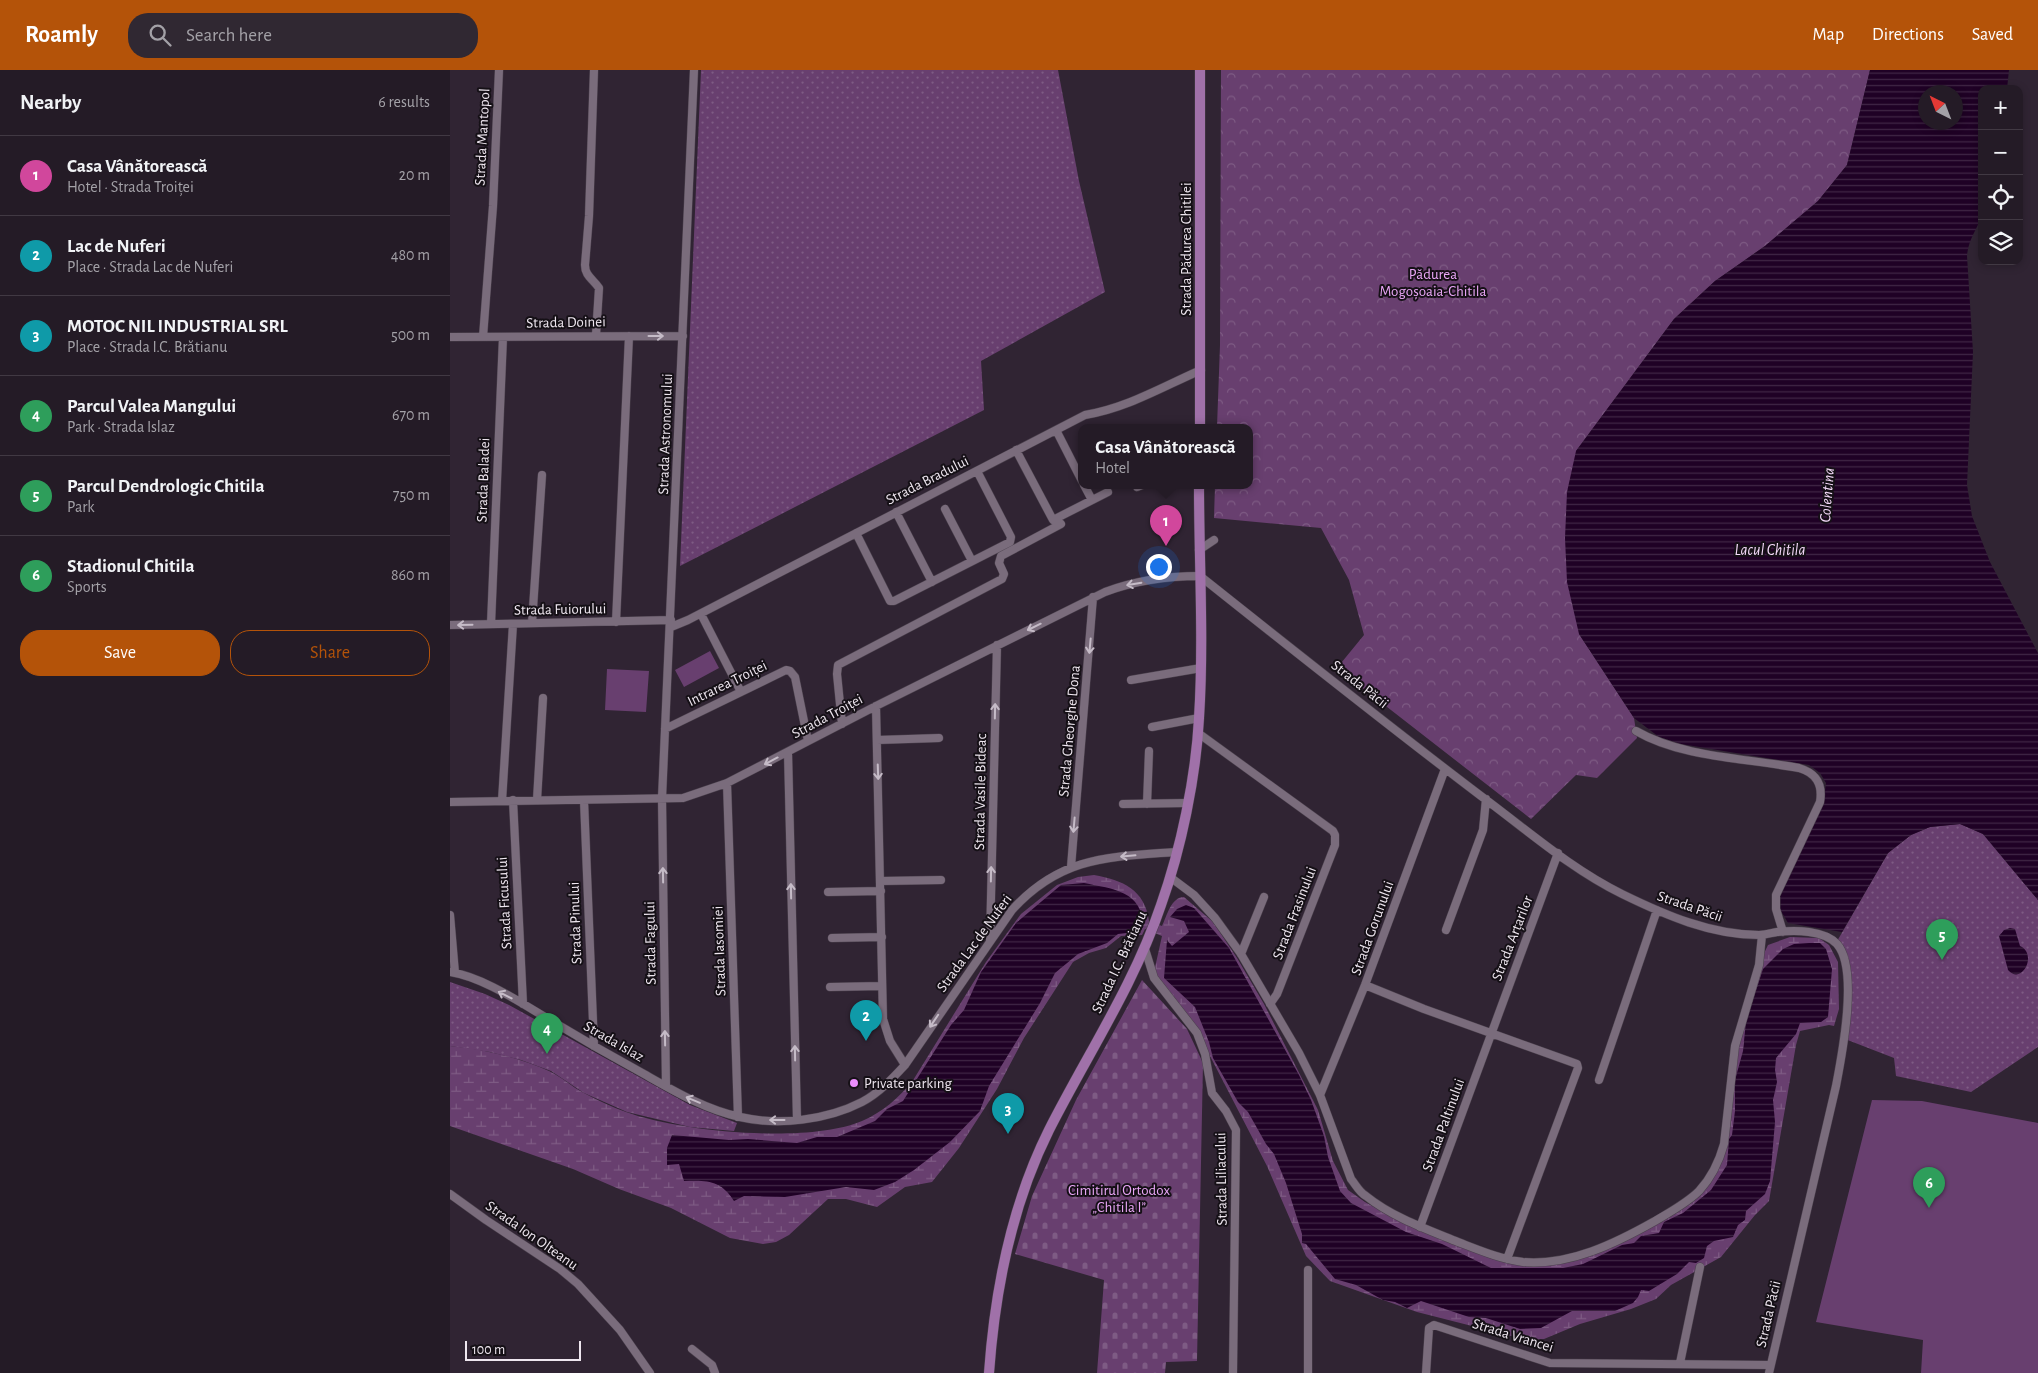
<!DOCTYPE html>
<html lang="en">
<head>
<meta charset="utf-8">
<style>
  body { margin:0; font-family:"Alegreya Sans",sans-serif; background:#302832; color:#f1f3f6 }
  .controls { position:absolute; right:15px; top:15px; display:grid; overflow:hidden; border-radius:10px; box-shadow:0 2px 8px #0003 }
  .controls button { width:45px; height:45px; display:grid; place-items:center; padding:0; border:0; border-bottom:1px solid #413943; background:#241b26; color:#f1f3f6; font:25px sans-serif }
  .compass { position:absolute; left:1468px; top:15px; width:45px; height:45px; border-radius:50%; background:#241b26; box-shadow:0 2px 8px #0003; rotate:318deg }
  .scale { position:absolute; left:15px; bottom:12px; width:116px; box-sizing:border-box; padding-left:5px; border:2px solid #eee6ef; border-top:0; font-size:14px; line-height:18px; white-space:nowrap; color:#eee6ef; -webkit-text-stroke:4px #151016; paint-order:stroke }
  .you { position:absolute; left:708px; top:496px; width:18px; height:18px; margin:-12px; border:4px solid #fff; border-radius:50%; background:#1a73e8; box-shadow:0 0 0 8px #1a73e833 }
  .badge { display:grid; place-items:center; width:32px; height:32px; border-radius:50%; background:#b45309; color:#fff; font-size:16px; font-weight:700 }
  .pin { position:absolute; translate:-50% -41px; filter:drop-shadow(0 1px 2px #0008) }
  .pin::after { content:''; position:absolute; top:26px; width:18px; height:15px; background:inherit; clip-path:polygon(0 0,100% 0,50% 100%) }
  .popup { position:absolute; left:628px; top:354px; width:175px; height:65px; box-sizing:border-box; display:grid; place-content:center; border-radius:10px; background:#241b26; filter:drop-shadow(0 1px 4px #0005); font-size:16px; white-space:nowrap; color:#a3a1a7 }
  .popup b { font-size:19px; color:#f1f3f6 }
  .popup::after { content:''; position:absolute; left:50%; top:100%; margin-left:-10px; border:10px solid transparent; border-top-color:#241b26 }
  .list { margin:0; padding:0; list-style:none }
  h2 { display:flex; justify-content:space-between; align-items:center; height:65px; margin:0; padding:0 20px; font-size:21px }
  h2 small { font-size:16px; font-weight:400; color:#a3a1a7 }
  .list li { display:grid; grid-template-columns:32px 1fr auto; gap:15px; align-items:center; box-sizing:border-box; height:80px; padding:0 20px; border-top:1px solid #413943 }
  .list b { display:block; font-size:19px; white-space:nowrap }
  .list p { margin:0; font-size:16px; white-space:nowrap; color:#a3a1a7 }
  .list em { font-size:16px; font-style:normal; color:#a3a1a7 }
  .actions { display:flex; gap:10px; padding:15px 20px }
  .actions a { flex:1; padding:11px 0; border:1px solid #b45309; border-radius:20px; text-align:center; font-size:18px; color:#b45309 }
  .actions .main { background:#b45309; color:#fff }
  .icon { flex:none; width:28px; height:28px; fill:none; stroke:currentColor; stroke-width:2; stroke-linecap:round; stroke-linejoin:round }
  .map { position:relative; flex:none; width:1588px; height:1303px; overflow:hidden }
  header { display:flex; align-items:center; gap:30px; box-sizing:border-box; height:70px; padding:0 25px; background:#b45309; color:#fff }
  header strong { font-size:24px }
  nav { display:flex; gap:28px; margin-inline-start:auto; font-size:18px }
  .search { width:350px; height:45px; background:#302832; display:flex; align-items:center; gap:12px; box-sizing:border-box; padding:0 18px; border-radius:20px; color:#a3a1a7; font-size:19px }
  main { display:flex }
  aside { flex:1; background:#241b26 }
  .map>svg:first-child { display:block }
  .green { fill:url(#green-dots) }
  .forest { fill:url(#forest-crowns) }
  .wetland { fill:url(#wetland-marsh) }
  .cemetery { fill:url(#cemetery-stones) }
  .pitch { fill:#683f6f }
  .water { fill:url(#water-rules); fill-rule:evenodd }
  .lines { fill:none; stroke-linecap:round; stroke-linejoin:round }
  .minor-casing { stroke:#4b414d; stroke-width:9 }
  .major-casing { stroke:#4b414d; stroke-width:11 }
  .minor { stroke:#7a6c7c; stroke-width:8 }
  .major { stroke:#a071a9; stroke-width:10 }
  .oneway { stroke:#c5bbc7 }
  .poi-dot { fill:#eb8dfc; stroke:#151016; stroke-width:2 }
  .labels { text-anchor:middle; stroke-width:4; stroke-linejoin:round; paint-order:stroke }
  .street-label { font-size:15px; fill:#eee6ef; stroke:#151016 }
  .park-label { font-size:15px; fill:#e9a6f6; stroke:#151016 }
  .poi-label { font-size:15px; fill:#eee6ef; stroke:#151016; text-anchor:start }
  .water-label { font-size:16px; font-style:italic; fill:#f5dafa; stroke:#151016 }
</style>
</head>
<body>
<header>
<strong>Roamly</strong>
<div class="search"><svg class="icon" aria-label="search" viewBox="0 0 24 24"><circle cx="10" cy="10" r="6"/><path d="M15 15l6 6"/></svg>Search here</div>
<nav><a>Map</a><a>Directions</a><a>Saved</a></nav>
</header>
<main>
<aside>
<h2>Nearby<small>6 results</small></h2>
<ul class="list">
<li><span class="badge" style="background:#d1479c">1</span><div><b>Casa Vânătorească</b><p>Hotel · Strada Troiței</p></div><em>20 m</em></li>
<li><span class="badge" style="background:#0f9aa8">2</span><div><b>Lac de Nuferi</b><p>Place · Strada Lac de Nuferi</p></div><em>480 m</em></li>
<li><span class="badge" style="background:#0f9aa8">3</span><div><b>MOTOC NIL INDUSTRIAL SRL</b><p>Place · Strada I.C. Brătianu</p></div><em>500 m</em></li>
<li><span class="badge" style="background:#2e9e5b">4</span><div><b>Parcul Valea Mangului</b><p>Park · Strada Islaz</p></div><em>670 m</em></li>
<li><span class="badge" style="background:#2e9e5b">5</span><div><b>Parcul Dendrologic Chitila</b><p>Park</p></div><em>750 m</em></li>
<li><span class="badge" style="background:#2e9e5b">6</span><div><b>Stadionul Chitila</b><p>Sports</p></div><em>860 m</em></li>
</ul>
<div class="actions"><a class="main">Save</a><a>Share</a></div>
</aside>
<div class="map">
<svg width="1588" height="1303" viewBox="0 0 1588 1303">
  <defs>
    <pattern id="green-dots" width="8" height="8" patternUnits="userSpaceOnUse" patternTransform="scale(1.25)"><rect width="8" height="8" fill="#683f6f"/><path d="M2 2h.1M6 6h.1" fill="none" stroke="#7e5b84" stroke-width="1.8" stroke-linecap="round"/></pattern>
    <pattern id="forest-crowns" width="20" height="18" patternUnits="userSpaceOnUse" patternTransform="scale(1.25)"><rect width="20" height="18" fill="#683f6f"/><path d="M2 6a3 3 0 1 1 6 0M12 15a3 3 0 1 1 6 0" fill="none" stroke="#7e5b84"/></pattern>
    <pattern id="wetland-marsh" width="20" height="14" patternUnits="userSpaceOnUse" patternTransform="scale(1.25)"><rect width="20" height="14" fill="#683f6f"/><path d="M1 5h8M5 5V1M11 12h8M15 12V8" fill="none" stroke="#7e5b84"/></pattern>
    <pattern id="cemetery-stones" width="16" height="16" patternUnits="userSpaceOnUse" patternTransform="scale(1.25)"><rect width="16" height="16" fill="#683f6f"/><path d="M2 7V4a2 2 0 0 1 4 0v3zM10 15v-3a2 2 0 0 1 4 0v3z" fill="#7e5b84"/></pattern>
    <pattern id="water-rules" width="6" height="5" patternUnits="userSpaceOnUse" patternTransform="scale(1.25)"><rect width="6" height="5" fill="#1f0125"/><path d="M0 2.5h6" fill="none" stroke="#402645"/></pattern>
  </defs>
  <rect width="100%" height="100%" fill="#302433"/>
  <path class="green" d="M251,0h357l21,111 26,111 -124,69 3,49 -304,156z
    M1510,754l23,10 55,66v147l-67,45 -75,-16 -2,-18 -49,-19 2,-70 -11,-26 52,-90 23,-18 19,-8z
    M0,912l35,12 24,11 181,100 47,18 -3,8 -44,-4 -63,-15 -43,-19 -33,-22 -30,-11 -31,-8 -40,-6z"/>
  <path class="forest" d="M771,0h649l-23,95 -29,36 -53,45 -50,35 -41,38 -98,132 3,183 55,84 3,20 -40,40 -21,-3 -45,44 -194,-151 27,-33 -15,-55 -28,-52 -107,-10 1,-33h35v-58h-33l3,-82z"/>
  <path class="wetland" d="M644,805c29,5 51,15 55,46l13,5c5,-10 9,-29 22,-29l29,25 24,36 27,46 54,106 15,51 15,29 17,12 44,24 83,33 65,4 71,-29 50,-27 26,-23 18,-33 16,-116 19,-67 11,-23 22,-8 29,1 10,7 9,17 1,47 -5,17 -5,-1 -29,6 -4,14 -27,156 -14,14 -34,42 -50,28 -15,14 -25,10 -51,15 -36,15 -17,1 -110,-28 -87,-31 -24,-25 -39,-90 -57,-110 -56,-84 8,-36 -17,-7 -3,6 -21,1 -15,12 -17,5 -16,9 -49,76 -27,51 -38,59 -27,34 -27,5 -28,20 -31,-8h-18l-39,36 -13,7 -13,2 -33,-6 -59,-30 -52,-19 -46,-20 -123,-43v-80c33,3 68,11 99,25 13,6 23,16 35,22 13,7 28,14 42,19 54,20 183,32 236,9 21,-9 36,-23 50,-39l74,-120 35,-48 36,-29 21,-8z"/>
  <path class="cemetery" d="M692,910l45,49 16,34 -6,298 -31,1 -1,11h-68l7,-93 -89,-26 17,-58 44,-96z"/>
  <path class="pitch" d="M260,581l9,17 -35,19 -9,-17z
    M157,599l42,2 -3,41 -41,-2z
    M1422,1030l50,1 116,22v250h-117l2,-33 -107,-18z"/>
  <path class="water" d="M1420,0h139l-2,19h-25v125c-5,17 -13,23 -15,42l6,96 -6,133 5,31 18,46 48,91v247l-55,-66 -23,-10 -30,3 -19,8 -23,18 -46,79 -54,-9 -11,-19 13,-33 29,-57 5,-15 2,-16 -6,-10 -11,-8 -128,-21 -22,-7 -25,-19 -55,-84 -12,-52 -2,-44 2,-46 9,-41 98,-132 41,-38 50,-35 53,-45 29,-36zM1476,22h30v30h-30z
    M634,813c29,6 59,8 59,44l-8,5 -17,2 -11,9 -29,11 -23,19 -15,30 -51,83 -9,25 -30,31 -36,28 -19,12 -21,8 -28,-3 -61,10 -41,-1 -10,5c-13,-21 -27,-21 -50,-20l-5,-17 -12,1v-17l5,-13 57,5 19,-1 49,4 20,-6h20l38,-16 12,-12 16,-8 48,-76 13,-15 17,-38 35,-49 45,-38z
    M736,835l8,3 35,40 70,127 12,25 13,36 4,21 12,34 11,12 55,29 36,12 49,24h72l20,-4 39,-19 12,-2 7,-7 18,-3 5,-11 19,-9 28,-23 16,-25 2,-26 3,-4 3,-24v-31l8,-29 3,-30 17,-52 20,-20 11,-5 15,-1h11l6,6 6,20 -4,48 -7,5 -21,1 -4,11 -20,24 -1,12 2,12 -4,18 2,22 -5,59 -5,13 -19,17 -1,9 -7,5 -5,12 -19,4 -7,5 -3,12 -8,5 -7,-1 -12,12 -28,17 -8,-1 -3,7 -5,6 -18,8h-43l-31,17 -21,1 -34,-11 -17,-1 -48,-16 -14,7 -12,-6 -12,-2 -27,-15 -21,-6 -29,-35 -4,-1v-9l-16,-51 -12,-29 -8,-10 -18,-32 -10,-10 -25,-44 -4,-16 -14,-35 -31,-29 3,-38 5,6 17,-14 -5,-11 -14,-4 7,-8z
    M1560,858l5,1 5,17c18,8 2,40 -12,24l-9,-34 5,-6z"/>
  <g class="lines">
    <g class="minor-casing">
      <path id="minor" d="M144,0l-5,146 -4,49c0,11 8,14 14,23l-3,47
        M0,267l233,-1
        M33,267l10,-131 6,-136
        M606,360l26,51
        M566,380l37,70 55,-28
        M634,415l8,15
        M687,417l5,-2
        M495,439l27,52
        M446,442l36,70
        M406,463l34,68h4l116,-59 1,-5 -34,-66
        M749,480l15,-10
        M253,548l38,74
        M166,552l13,-286
        M82,553l10,-148
        M41,554l12,-287
        M0,555l221,-5
        M221,557l17,-7 397,-205c42,-7 77,-28 116,-45
        M681,610l70,-12
        M426,636l7,313 7,22 15,24
        M392,654l-5,-50 1,-9 164,-86 2,-5 -5,-11 2,-7 60,-32
        M702,657l47,-9
        M215,659l121,-59 4,1 5,6 13,64
        M1186,661c47,27 110,27 163,37 17,5 24,16 21,34l-44,93v14l7,23
        M748,663l135,98 2,4v10l-58,149 -7,10
        M427,670l62,-2
        M338,682l9,368
        M277,713l11,334
        M63,730l10,204
        M87,730l6,-102
        M134,730l10,246
        M52,731l11,-177
        M0,732l233,-4 44,-15 149,-77 229,-114c29,-11 64,-16 95,-16 93,74 186,148 281,220 46,34 90,73 141,98 43,21 89,41 137,41 7,0 12,-2 18,-3 18,-2 47,-2 60,12 22,25 5,111 -1,142l-67,287
        M673,734l64,-1
        M697,734l2,-53
        M621,797l22,-270
        M720,807l24,18 21,23 26,36 58,99 21,42 31,84c5,6 8,13 15,17 26,21 60,33 92,46 21,8 42,17 65,20 47,4 93,-19 132,-41 15,-9 32,-18 44,-30 13,-14 20,-29 25,-47l11,-98 24,-81 3,-30
        M431,811l60,-1
        M378,822l53,-1
        M0,845l5,58
        M996,860l37,-100 3,-31
        M382,868l50,-1
        M540,870l7,-295
        M695,879l9,29 43,55 8,21 7,39 14,18 10,19 -3,243
        M791,884l23,-57
        M0,902c32,5 68,29 95,45 33,20 66,39 99,57 30,17 62,36 96,43 39,9 87,3 122,-15 17,-9 30,-23 43,-37l107,-155c49,-54 97,-53 164,-58
        M915,915l59,24 153,55 1,4 -71,191
        M380,917l52,-1
        M1149,1010l58,-170
        M216,1016l-4,-288 32,-728
        M870,1025l45,-110 80,-216
        M0,1124l36,26 74,49 18,15 42,46 30,43
        M970,1157l138,-374
        M242,1279l20,16 3,8
        M1230,1293l20,-96
        M858,1303v-103
        M976,1303l3,-45 5,-3 116,38 220,2"/>
    </g>
    <g class="major-casing">
      <path id="major" d="M750,357v-357
        M539,1303c6,-84 22,-167 60,-243 38,-75 85,-145 112,-225 20,-56 35,-128 38,-187 5,-78 0,-156 0,-233"/>
    </g>
    <use href="#minor" class="minor"/>
    <use href="#major" class="major"/>
  </g>
  <defs><path id="oneway-shaft" d="M-6 0H5M1.5-3L5.5 0L1.5 3" fill="none" stroke-width="1.6" stroke-linecap="round" stroke-linejoin="round" transform="scale(1.25)"/></defs>
  <g class="oneway">
    <use href="#oneway-shaft" transform="translate(206 266)"/>
    <use href="#oneway-shaft" transform="translate(684 514) rotate(170)"/>
    <use href="#oneway-shaft" transform="translate(15 555) rotate(179)"/>
    <use href="#oneway-shaft" transform="translate(584 557) rotate(154)"/>
    <use href="#oneway-shaft" transform="translate(640 576) rotate(95)"/>
    <use href="#oneway-shaft" transform="translate(545 641) rotate(-89)"/>
    <use href="#oneway-shaft" transform="translate(321 691) rotate(152)"/>
    <use href="#oneway-shaft" transform="translate(428 702) rotate(88)"/>
    <use href="#oneway-shaft" transform="translate(624 755) rotate(95)"/>
    <use href="#oneway-shaft" transform="translate(678 786) rotate(175)"/>
    <use href="#oneway-shaft" transform="translate(541 804) rotate(-89)"/>
    <use href="#oneway-shaft" transform="translate(213 805) rotate(-91)"/>
    <use href="#oneway-shaft" transform="translate(341 821) rotate(-91)"/>
    <use href="#oneway-shaft" transform="translate(55 925) rotate(-153)"/>
    <use href="#oneway-shaft" transform="translate(484 951) rotate(124)"/>
    <use href="#oneway-shaft" transform="translate(215 968) rotate(-91)"/>
    <use href="#oneway-shaft" transform="translate(345 983) rotate(-91)"/>
    <use href="#oneway-shaft" transform="translate(243 1030) rotate(-157)"/>
    <use href="#oneway-shaft" transform="translate(327 1050) rotate(-180)"/>
  </g>
  <circle class="poi-dot" cx="404" cy="1013" r="5"/>
  <g class="labels">
    <g class="street-label">
      <text transform="translate(32 67) rotate(-87)" y="5">Strada Mantopol</text>
      <text transform="translate(736 179) rotate(-90)" y="5">Strada Pădurea Chitilei</text>
      <text transform="translate(116 252) rotate(-1)" y="5">Strada Doinei</text>
      <text transform="translate(215 364) rotate(-88)" y="5">Strada Astronomului</text>
      <text transform="translate(33 410) rotate(-88)" y="5">Strada Baladei</text>
      <text transform="translate(477 410) rotate(-27)" y="5">Strada Bradului</text>
      <text transform="translate(110 539) rotate(-1)" y="5">Strada Fuiorului</text>
      <text transform="translate(277 613) rotate(-26)" y="5">Intrarea Troiței</text>
      <text transform="translate(910 614) rotate(38)" y="5">Strada Păcii</text>
      <text transform="translate(377 646) rotate(-28)" y="5">Strada Troiței</text>
      <text transform="translate(619 661) rotate(-85)" y="5">Strada Gheorghe Dona</text>
      <text transform="translate(530 722) rotate(-89)" y="5">Strada Vasile Bideac</text>
      <text transform="translate(54 833) rotate(-93)" y="5">Strada Ficusului</text>
      <text transform="translate(1240 836) rotate(19)" y="5">Strada Păcii</text>
      <text transform="translate(844 843) rotate(-69)" y="5">Strada Frasinului</text>
      <text transform="translate(125 853) rotate(-92)" y="5">Strada Pinului</text>
      <text transform="translate(922 858) rotate(-70)" y="5">Strada Gorunului</text>
      <text transform="translate(1062 868) rotate(-69)" y="5">Strada Arțarilor</text>
      <text transform="translate(200 873) rotate(-91)" y="5">Strada Fagului</text>
      <text transform="translate(524 873) rotate(-54)" y="5">Strada Lac de Nuferi</text>
      <text transform="translate(269 881) rotate(-92)" y="5">Strada Iasomiei</text>
      <text transform="translate(669 892) rotate(-65)" y="5">Strada I.C. Brătianu</text>
      <text transform="translate(164 971) rotate(30)" y="5">Strada Islaz</text>
      <text transform="translate(993 1055) rotate(-70)" y="5">Strada Paltinului</text>
      <text transform="translate(771 1109) rotate(-91)" y="5">Strada Liliacului</text>
      <text transform="translate(82 1165) rotate(35)" y="5">Strada Ion Olteanu</text>
      <text transform="translate(1318 1244) rotate(-77)" y="5">Strada Păcii</text>
      <text transform="translate(1063 1265) rotate(17)" y="5">Strada Vrancei</text>
    </g>
    <g class="park-label">
      <text x="983" y="209">Pădurea<tspan x="983" dy="17">Mogoșoaia-Chitila</tspan></text>
      <text x="669" y="1125">Cimitirul Ortodox<tspan x="669" dy="17">„Chitila I”</tspan></text>
    </g>
    <g class="poi-label">
      <text x="414" y="1018">Private parking</text>
    </g>
    <g class="water-label">
      <text transform="translate(1376 425) rotate(-86)" y="6">Colentina</text>
      <text x="1320" y="485">Lacul Chitila</text>
    </g>
  </g>
</svg>
<div class="controls">
<button>+</button>
<button>−</button>
<button><svg class="icon" aria-label="locate" viewBox="0 0 24 24"><circle cx="12" cy="12" r="6"/><path d="M12 2v4M12 18v4M2 12h4M18 12h4"/></svg></button>
<button><svg class="icon" aria-label="layers" viewBox="0 0 24 24"><path d="M12 4l9 5-9 5-9-5zM3 14l9 5 9-5"/></svg></button>
</div>
<svg class="compass" viewBox="-18 -18 36 36"><path d="M0-13l5 13h-10z" fill="#e53935"/><path d="M0 13l5-13h-10z" fill="#a3a1a7"/></svg>
<div class="scale">100 m</div>
<div class="you"></div>
<div class="pin badge" style="left:716px;top:476px;background:#d1479c">1</div>
<div class="popup"><b>Casa Vânătorească</b>Hotel</div>
<div class="pin badge" style="left:416px;top:971px;background:#0f9aa8">2</div>
<div class="pin badge" style="left:558px;top:1064px;background:#0f9aa8">3</div>
<div class="pin badge" style="left:97px;top:984px;background:#2e9e5b">4</div>
<div class="pin badge" style="left:1492px;top:890px;background:#2e9e5b">5</div>
<div class="pin badge" style="left:1479px;top:1138px;background:#2e9e5b">6</div>
</div>
</main>
</body>
</html>
